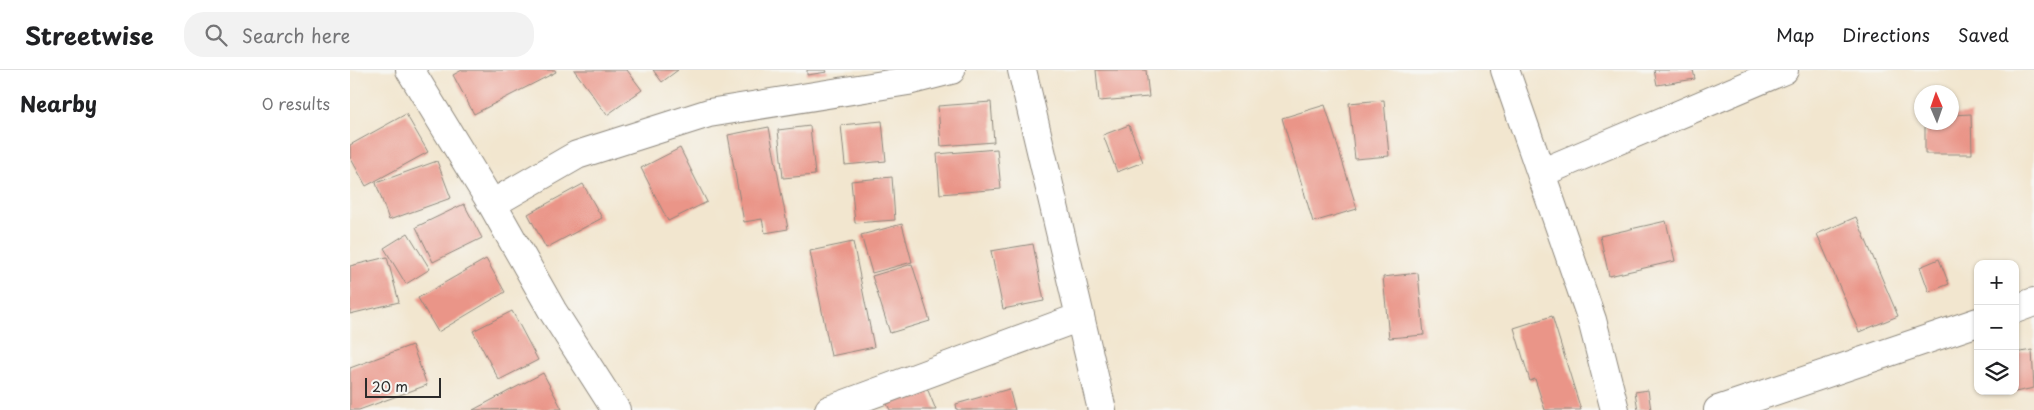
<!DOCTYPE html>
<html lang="en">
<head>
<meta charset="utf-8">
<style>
  body { margin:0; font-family:"Playpen Sans",sans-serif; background:#f2f2f2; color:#202124 }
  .controls { position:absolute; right:15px; bottom:15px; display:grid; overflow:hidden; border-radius:10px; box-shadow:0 1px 4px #0004 }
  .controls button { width:45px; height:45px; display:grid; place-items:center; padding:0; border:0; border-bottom:1px solid #e0e0e0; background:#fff; color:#202124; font:25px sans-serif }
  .compass { position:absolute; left:1564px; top:15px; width:45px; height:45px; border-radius:50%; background:#fff; box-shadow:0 1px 4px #0004; rotate:358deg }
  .scale { position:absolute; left:15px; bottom:12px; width:76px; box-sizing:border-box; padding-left:5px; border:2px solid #2b2b2b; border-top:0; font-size:14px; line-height:18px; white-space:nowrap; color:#2b2b2b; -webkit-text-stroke:4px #f6f6f2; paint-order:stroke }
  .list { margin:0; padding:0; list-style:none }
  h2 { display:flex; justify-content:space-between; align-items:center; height:65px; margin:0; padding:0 20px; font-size:21px }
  h2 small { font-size:16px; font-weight:400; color:#757577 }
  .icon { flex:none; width:28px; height:28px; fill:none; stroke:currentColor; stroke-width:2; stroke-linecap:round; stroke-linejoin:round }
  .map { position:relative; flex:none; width:1684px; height:340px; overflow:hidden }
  header { display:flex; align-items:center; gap:30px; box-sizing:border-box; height:70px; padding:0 25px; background:#fff; border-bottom:1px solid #e0e0e0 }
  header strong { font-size:24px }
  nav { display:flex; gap:28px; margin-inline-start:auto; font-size:18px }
  .search { width:350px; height:45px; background:#f2f2f2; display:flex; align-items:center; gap:12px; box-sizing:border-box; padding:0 18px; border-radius:20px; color:#757577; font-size:19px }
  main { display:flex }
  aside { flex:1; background:#fff }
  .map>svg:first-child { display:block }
  .building { fill:#ea9588 }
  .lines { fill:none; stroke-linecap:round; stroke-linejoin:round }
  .minor-casing { stroke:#8e887d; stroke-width:30 }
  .minor { stroke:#fff; stroke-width:28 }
</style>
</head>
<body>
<header>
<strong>Streetwise</strong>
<div class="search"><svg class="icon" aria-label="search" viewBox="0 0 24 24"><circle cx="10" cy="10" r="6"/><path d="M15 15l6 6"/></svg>Search here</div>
<nav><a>Map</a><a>Directions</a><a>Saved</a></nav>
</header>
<main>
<aside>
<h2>Nearby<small>0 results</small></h2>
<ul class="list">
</ul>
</aside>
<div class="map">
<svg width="1684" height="340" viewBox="0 0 1684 340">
  <rect width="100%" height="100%" fill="#f6f6f2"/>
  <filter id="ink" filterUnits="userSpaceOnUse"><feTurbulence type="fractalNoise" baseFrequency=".02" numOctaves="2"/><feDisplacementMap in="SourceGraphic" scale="10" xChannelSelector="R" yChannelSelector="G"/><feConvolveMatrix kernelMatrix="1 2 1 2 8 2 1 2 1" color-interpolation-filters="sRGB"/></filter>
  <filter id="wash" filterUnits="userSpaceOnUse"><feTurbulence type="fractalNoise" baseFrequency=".0096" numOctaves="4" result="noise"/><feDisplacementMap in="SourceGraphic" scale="20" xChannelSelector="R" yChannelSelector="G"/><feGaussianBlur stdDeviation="1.12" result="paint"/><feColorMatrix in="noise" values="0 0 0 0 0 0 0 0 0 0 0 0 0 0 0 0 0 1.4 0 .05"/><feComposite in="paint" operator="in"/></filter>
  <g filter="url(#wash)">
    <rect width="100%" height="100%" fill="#f2e6cf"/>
    <g id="blocks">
      <path class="building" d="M112,0h93l1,2 -82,42 -21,-39z
        M224,0h53l15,20 -35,25z
        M303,0h25l-16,12z
        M457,0h19l1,2 -20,3z
        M746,0h50l3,27 -50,4z
        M1304,0h39l2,9 -38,6z
        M1034,30l5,56 -34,3 -6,-56z
        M641,32l3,40 -53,4 -3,-40z
        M975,35l32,104 -44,13 -31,-104z
        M56,44l22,38 -62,34 -16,-29v-12z
        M1621,44l1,40h-47v-32h27v-7z
        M532,51l4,40 -41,4 -4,-40z
        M779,55l14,37 -26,10 -14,-37z
        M460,56l5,49 -32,3 -5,-48z
        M419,57l19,102 -23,4 -3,-14 -18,3 -16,-87z
        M330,78l27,54 -39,19 -27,-53z
        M647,79l4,40 -61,5 -3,-40z
        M87,91l14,37 -62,22 -13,-37z
        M542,107l3,43 -40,3 -4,-42z
        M233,114l19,34 -56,30 -18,-34z
        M114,134l18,34 -49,24 -17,-35z
        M1506,147l42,99 -39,16 -42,-98z
        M1316,151l9,40 -66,15 -9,-40z
        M552,154l10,38 -40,11 -11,-38z
        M58,163l22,36 -24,15 -22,-36z
        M503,172l21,105 -43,9 -21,-105z
        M683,174l11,57 -41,8 -12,-58z
        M37,187l12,45 -49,12v-48z
        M136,189l19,33 -67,40 -20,-34z
        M1589,189l10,25 -20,8 -9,-25z
        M562,194l18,57 -40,12 -18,-57z
        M1068,203l6,62 -35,3 -6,-61z
        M162,241l26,49 -39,20 -26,-49z
        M1202,246l29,94h-36l-10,-31 -5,2 -16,-53z
        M62,275l15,40 -68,25h-9v-42z
        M1682,280l2,38 -19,4v-39z
        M193,303l19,36 -89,1z
        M577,318l9,22h-46l-3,-6z
        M659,319l6,21h-58l-1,-6z
        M1298,320l3,20h-13l-3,-18z"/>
    </g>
  </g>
  <g filter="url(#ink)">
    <use href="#blocks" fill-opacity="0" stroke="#8e887d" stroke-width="1"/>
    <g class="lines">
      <g class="minor-casing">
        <path id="minor" d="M60,0l82,134 60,106 64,100
          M672,0l80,340
          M1155,0l87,250 23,90
          M1191,103l243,-103
          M142,134l85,-49 132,-42 199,-32 43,-11
          M1665,239l19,-7
          M479,340l251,-93
          M1368,340l260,-88"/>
      </g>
      <use href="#minor" class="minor"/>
    </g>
  </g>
</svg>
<div class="controls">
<button>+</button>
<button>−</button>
<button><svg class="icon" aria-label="layers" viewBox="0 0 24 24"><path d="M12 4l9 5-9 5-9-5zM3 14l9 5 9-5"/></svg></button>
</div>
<svg class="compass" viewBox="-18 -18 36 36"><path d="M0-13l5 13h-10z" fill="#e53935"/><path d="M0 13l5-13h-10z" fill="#757577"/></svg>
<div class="scale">20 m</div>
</div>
</main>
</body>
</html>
